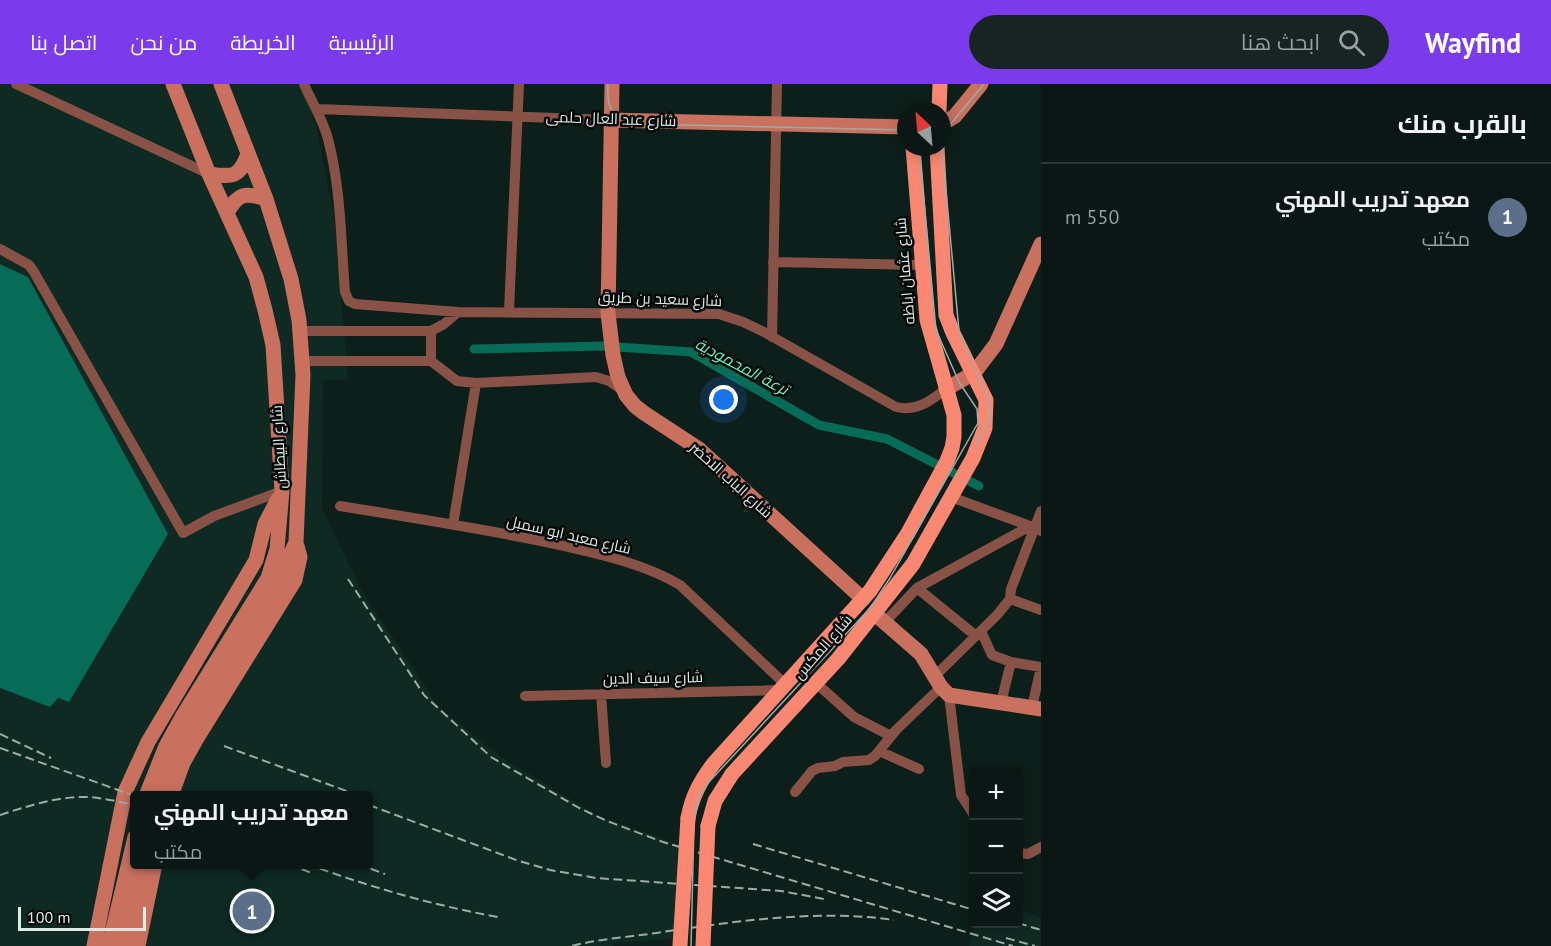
<!DOCTYPE html>
<html lang="ar">
<head>
<meta charset="utf-8">
<style>
  body { margin:0; font-family:"PT Sans",Cairo,sans-serif; background:#182422; color:#f1f3f6; direction:rtl }
  .controls { position:absolute; right:18px; bottom:18px; display:grid; overflow:hidden; border-radius:6px; box-shadow:0 3px 15px #0003 }
  .controls button { width:54px; height:54px; display:grid; place-items:center; padding:0; border:0; border-bottom:2px solid #2a3634; background:#0a1714; color:#f1f3f6; font:30px sans-serif }
  .compass { position:absolute; left:897px; top:18px; width:54px; height:54px; border-radius:50%; background:#0a1714; box-shadow:0 3px 15px #0003; rotate:334deg }
  .scale { position:absolute; left:18px; bottom:15px; width:128px; box-sizing:border-box; padding-left:6px; border:3px solid #deeae6; border-top:0; font-size:16px; line-height:21px; white-space:nowrap; color:#deeae6; -webkit-text-stroke:4px #020706; paint-order:stroke }
  .you { position:absolute; left:724px; top:316px; width:21px; height:21px; margin:-15px; border:4px solid #fff; border-radius:50%; background:#1a73e8; box-shadow:0 0 0 9px #1a73e833 }
  .badge { display:grid; place-items:center; width:39px; height:39px; border-radius:50%; background:#7c3aed; color:#fff; font-size:20px; font-weight:700 }
  .pin { position:absolute; translate:-50% -50%; border:3px solid #fff; box-shadow:0 2px 6px #0006 }
  .popup { position:absolute; left:130px; top:707px; width:243px; height:78px; box-sizing:border-box; display:grid; place-content:center; border-radius:6px; background:#0a1714; filter:drop-shadow(0 2px 4px #0005); font-size:20px; white-space:nowrap; color:#999fa0 }
  .popup b { font-size:22px; color:#f1f3f6 }
  .popup::after { content:''; position:absolute; left:50%; top:100%; margin-left:-12px; border:12px solid transparent; border-top-color:#0a1714 }
  .list { margin:0; padding:0; list-style:none }
  h2 { display:flex; justify-content:space-between; align-items:center; height:78px; margin:0; padding:0 24px; font-size:26px }
  h2 small { font-size:20px; font-weight:400; color:#999fa0 }
  .list li { display:grid; grid-template-columns:39px 1fr auto; gap:18px; align-items:center; box-sizing:border-box; height:108px; padding:0 24px; border-top:2px solid #2a3634 }
  .list b { display:block; font-size:22px; white-space:nowrap }
  .list p { margin:0; font-size:20px; white-space:nowrap; color:#999fa0 }
  .list em { font-size:20px; font-style:normal; color:#999fa0 }
  .icon { flex:none; width:33px; height:33px; fill:none; stroke:currentColor; stroke-width:2; stroke-linecap:round; stroke-linejoin:round }
  .map { position:relative; flex:none; width:1041px; height:862px; overflow:hidden; direction:ltr }
  header { display:flex; align-items:center; gap:36px; box-sizing:border-box; height:84px; padding:0 30px; background:#7c3aed; color:#fff }
  header strong { font-size:28px }
  nav { display:flex; gap:33px; margin-inline-start:auto; font-size:21px }
  .search { width:420px; height:54px; background:#182422; display:flex; align-items:center; gap:15px; box-sizing:border-box; padding:0 21px; border-radius:33px; color:#999fa0; font-size:22px }
  main { display:flex }
  aside { flex:1; background:#0a1714 }
  .map>svg:first-child { display:block }
  .built { fill:#0e2a23; fill-rule:evenodd }
  .water { fill:#066b57 }
  .lines { fill:none; stroke-linecap:round; stroke-linejoin:round }
  .canal { stroke:#066b57; stroke-width:9 }
  .street { stroke:#895247; stroke-width:10 }
  .secondary { stroke:#c9705f; stroke-width:15 }
  .primary { stroke:#fa8771; stroke-width:15 }
  .tram { stroke:#9eaca7; stroke-width:1.5 }
  .rail { stroke:#9eaca7; stroke-width:2; stroke-dasharray:9 4.5; stroke-linecap:butt }
  .primary-bridge { stroke:#fa8771; stroke-width:15 }
  .labels { text-anchor:middle; stroke-width:5; stroke-linejoin:round; paint-order:stroke }
  .street-label { font-size:15px; fill:#deeae6; stroke:#020706 }
  .water-label { font-size:16px; font-style:italic; fill:#5ff8d2; stroke:#020706 }
</style>
</head>
<body>
<header>
<strong>Wayfind</strong>
<div class="search"><svg class="icon" aria-label="search" viewBox="0 0 24 24"><circle cx="10" cy="10" r="6"/><path d="M15 15l6 6"/></svg>ابحث هنا</div>
<nav><a>الرئيسية</a><a>الخريطة</a><a>من نحن</a><a>اتصل بنا</a></nav>
</header>
<main>
<aside>
<h2>بالقرب منك<small></small></h2>
<ul class="list">
<li><span class="badge" style="background:#5c6f8a">1</span><div><b>معهد تدريب المهني</b><p>مكتب</p></div><em>550 m</em></li>
</ul>
</aside>
<div class="map">
<svg width="1041" height="862" viewBox="0 0 1041 862">
  <rect width="100%" height="100%" fill="#0d1f1a"/>
  <path class="built" d="M0,0h300l16,41 18,90 14,164 -25,2 -1,128 40,82 77,116 62,50 97,59 80,28 -5,95 -61,4 1,3h-613v-258l50,18 -22,-429 -28,-13zM135,712h234v68h-234z
    M1019,825l22,8v29h-72l7,-22h42z"/>
  <path class="water" d="M0,180l28,13 140,257 -99,168 -11,-4 -8,9 -50,-19z"/>
  <g class="lines">
    <path class="canal" d="M474,265l129,-3 88,6 128,73 68,14 92,47"/>
    <path class="street" d="M16,0l193,90
      M304,0c8,19 19,35 24,55 13,49 13,103 17,153l4,9 6,3 103,8 261,2 24,8 21,10 132,75c21,5 34,-6 50,-18
      M317,25l293,11
      M0,165l29,16 5,7 149,261 31,-17 68,-25
      M773,178l149,3
      M509,227l10,-227
      M300,247h131l13,-7 14,-12
      M431,247v30
      M772,253l5,-253
      M303,277h128l26,20 19,2 120,-6 13,4 13,9
      M951,413l79,29
      M340,422c73,12 147,23 220,39 40,9 85,19 120,40l105,99
      M453,441l23,-142
      M917,504l59,48
      M1010,515l31,11
      M885,538l32,-34 113,-62 11,5
      M981,547l11,24 19,7 30,5
      M935,592l62,-61 13,-16 1,-10 30,-78
      M816,599l38,34 37,19
      M601,610l5,69
      M949,611l12,100 13,20
      M525,612l256,-6
      M1001,619l10,-41
      M1032,623l9,-40
      M879,667l40,18
      M795,708l17,-21 6,-3 17,-2 8,-4 26,-2 6,-4 21,-26 45,-43
      M1018,769l10,1 13,-7"/>
    <path class="secondary" d="M612,0l-4,229 5,42 5,22 8,18 9,11 9,7 55,36 164,150
      M610,36l296,7
      M942,40l13,-8 26,-32
      M209,90c24,3 30,4 39,-20
      M227,129c11,-20 18,-21 39,-14
      M946,305l28,-16 22,-29 45,-100
      M875,530l46,40 20,33 8,8 92,14
      M146,712l20,-50 16,-29 86,-139 9,-29 5,-58 -9,-146 -8,-35 -9,-33 -47,-103 -36,-90
      M159,712l17,-45 15,-28 87,-140 18,-41 7,-167 -4,-55 -8,-41 -25,-80 -45,-115
      M171,712l12,-33 14,-25 98,-158 5,-23 -3,-11
      M94,862l31,-154 23,-50 108,-182 9,-36 13,-25
      M109,862l26,-109
      M123,862l19,-82
      M138,862l17,-82"/>
    <path class="primary" d="M939,27l1,-27
      M688,734c4,-22 13,-38 26,-55l156,-172 38,-58 39,-72 5,-13 2,-11v-22l-27,-95 -14,-173
      M708,742l7,-25 17,-27 106,-115 75,-95 60,-106 12,-30 1,-28 -33,-67 -7,-18 -9,-168"/>
    <path class="tram" d="M608,0c-1,27 2,29 26,40l272,6
      M942,57l6,-14 36,-43
      M942,63l17,184 30,71 1,17 -14,26
      M691,862l3,-123 4,-26 10,-14 163,-176 19,-29 88,-155 -1,-14 -18,-27 -23,-52 -17,-183"/>
    <path class="rail" d="M348,495l76,116 67,62 88,51 28,13 56,21 350,104
      M0,650l51,24
      M224,662l136,50
      M0,664l135,48
      M369,721l150,56 31,9 46,8 185,13 43,8
      M0,731c28,-9 58,-19 88,-18 16,1 31,5 47,8
      M753,760l221,66
      M289,780l25,10
      M307,780c63,23 125,41 191,53
      M358,780l27,10
      M1018,839l23,7
      M1006,854l29,8
      M572,862c30,-8 60,-9 90,-14 76,-11 156,-23 232,-12"/>
    <path class="primary-bridge" d="M680,862l8,-128
      M703,862l5,-120"/>
  </g>
  <g class="labels">
    <g class="street-label">
      <text transform="translate(611 35) rotate(2)" y="5">شارع عبد العال حلمى</text>
      <text transform="translate(905 187) rotate(-95)" y="5">شارع عثمان اباظه</text>
      <text transform="translate(660 215) rotate(2)" y="5">شارع سعيد بن طريق</text>
      <text transform="translate(279 363) rotate(-93)" y="5">شارع البيطاش</text>
      <text transform="translate(731 396) rotate(42)" y="5">شارع الباب الاخضر</text>
      <text transform="translate(569 451) rotate(13)" y="5">شارع معبد ابو سمبل</text>
      <text transform="translate(823 563) rotate(-49)" y="5">شارع المكس</text>
      <text transform="translate(653 594) rotate(-1)" y="5">شارع سيف الدين</text>
    </g>
    <g class="water-label">
      <text transform="translate(742 282) rotate(28)" y="6">ترعة المحمودية</text>
    </g>
  </g>
</svg>
<div class="controls">
<button>+</button>
<button>−</button>
<button><svg class="icon" aria-label="layers" viewBox="0 0 24 24"><path d="M12 4l9 5-9 5-9-5zM3 14l9 5 9-5"/></svg></button>
</div>
<svg class="compass" viewBox="-18 -18 36 36"><path d="M0-13l5 13h-10z" fill="#e53935"/><path d="M0 13l5-13h-10z" fill="#999fa0"/></svg>
<div class="scale">100 m</div>
<div class="you"></div>
<div class="pin badge" style="left:252px;top:827px;background:#5c6f8a">1</div>
<div class="popup"><b>معهد تدريب المهني</b>مكتب</div>
</div>
</main>
</body>
</html>
